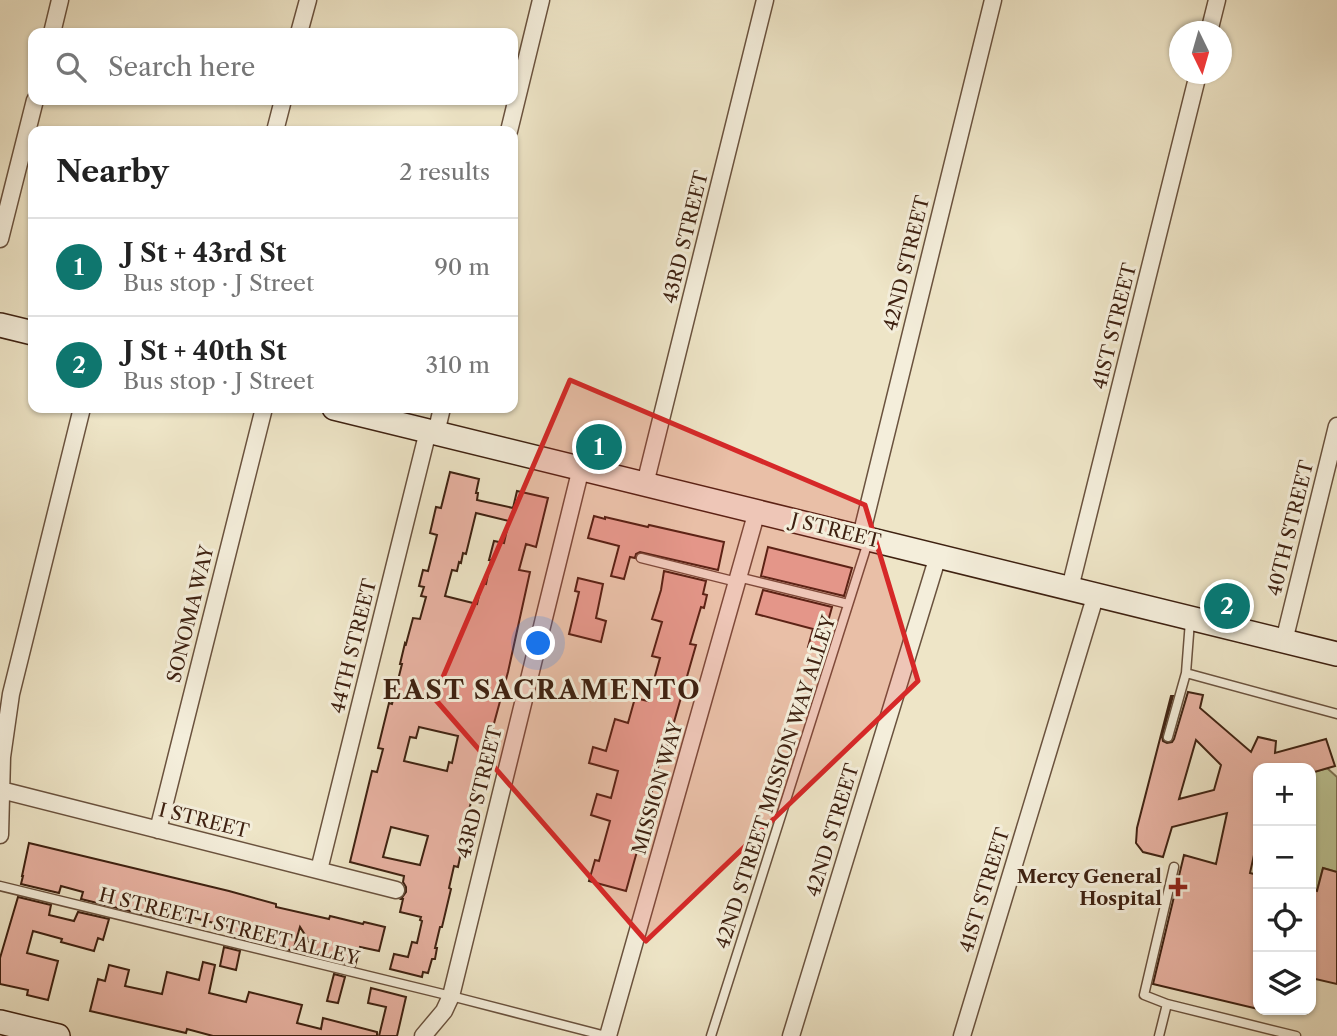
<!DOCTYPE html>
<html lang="en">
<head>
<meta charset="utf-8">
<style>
  body { margin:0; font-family:"Libre Caslon Text",serif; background:#f6f6f6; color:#222 }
  .controls { position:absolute; right:21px; bottom:21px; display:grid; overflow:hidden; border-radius:14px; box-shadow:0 2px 5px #0004 }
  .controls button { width:63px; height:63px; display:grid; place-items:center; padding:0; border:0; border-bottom:2px solid #e0e0e0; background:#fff; color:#222; font:35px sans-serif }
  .compass { position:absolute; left:1169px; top:21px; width:63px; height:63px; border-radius:50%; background:#fff; box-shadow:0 2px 5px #0004; rotate:175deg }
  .you { position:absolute; left:539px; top:644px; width:24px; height:24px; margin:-18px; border:5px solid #fff; border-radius:50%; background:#1a73e8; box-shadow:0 0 0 10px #1a73e833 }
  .badge { display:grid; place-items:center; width:46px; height:46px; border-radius:50%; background:#0f766e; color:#fff; font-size:23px; font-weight:700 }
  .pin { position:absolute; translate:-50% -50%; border:4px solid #fff; box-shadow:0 2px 7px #0006 }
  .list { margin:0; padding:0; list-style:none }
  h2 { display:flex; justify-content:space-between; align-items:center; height:91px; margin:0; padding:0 28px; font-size:30px }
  h2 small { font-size:23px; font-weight:400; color:#767676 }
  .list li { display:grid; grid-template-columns:46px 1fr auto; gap:21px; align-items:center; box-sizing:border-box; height:98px; padding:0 28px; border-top:2px solid #e0e0e0 }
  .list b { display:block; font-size:26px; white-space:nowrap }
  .list p { margin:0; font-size:23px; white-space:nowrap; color:#767676 }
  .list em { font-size:23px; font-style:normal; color:#767676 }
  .icon { flex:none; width:38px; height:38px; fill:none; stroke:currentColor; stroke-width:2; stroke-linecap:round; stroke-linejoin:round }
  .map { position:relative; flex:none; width:1337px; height:1036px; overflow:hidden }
  .search { position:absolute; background:#fff; box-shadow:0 2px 5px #0004; left:28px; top:28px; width:490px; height:77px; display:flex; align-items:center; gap:18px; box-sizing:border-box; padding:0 24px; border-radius:14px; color:#767676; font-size:26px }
  .panel { position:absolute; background:#fff; box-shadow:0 2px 5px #0004; left:28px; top:126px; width:490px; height:287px; border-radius:14px }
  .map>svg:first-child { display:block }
  .green { fill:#bbc393; stroke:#7c7252; stroke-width:2 }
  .building { fill:#e8b2a2; stroke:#3e2111; stroke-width:2; fill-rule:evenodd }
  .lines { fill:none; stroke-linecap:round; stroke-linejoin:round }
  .lane-casing { stroke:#6a523e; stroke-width:11 }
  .street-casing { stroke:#6a523e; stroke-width:19 }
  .secondary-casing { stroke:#3e2111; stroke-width:26 }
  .lane { stroke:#f4eedb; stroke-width:8 }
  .street { stroke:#f4eedb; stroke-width:16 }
  .secondary { stroke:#f4eedb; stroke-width:23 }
  .marked { fill:#d62828; fill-opacity:0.2; stroke:#d62828; stroke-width:5; stroke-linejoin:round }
  .poi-dot { fill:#8f2418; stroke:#f4eedb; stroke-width:2.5 }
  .labels { text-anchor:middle; stroke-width:6; stroke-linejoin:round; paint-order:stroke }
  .street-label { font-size:19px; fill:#3e2111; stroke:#f4eedb }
  .poi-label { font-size:19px; font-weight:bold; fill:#3e2111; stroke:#f4eedb; text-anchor:end }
  .district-label { font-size:26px; font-weight:bold; letter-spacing:2px; fill:#3e2111; stroke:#f4eedb }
</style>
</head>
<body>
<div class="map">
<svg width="1337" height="1036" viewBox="0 0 1337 1036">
  <rect width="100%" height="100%" fill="#eee5c7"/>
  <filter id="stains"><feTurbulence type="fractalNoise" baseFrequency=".00286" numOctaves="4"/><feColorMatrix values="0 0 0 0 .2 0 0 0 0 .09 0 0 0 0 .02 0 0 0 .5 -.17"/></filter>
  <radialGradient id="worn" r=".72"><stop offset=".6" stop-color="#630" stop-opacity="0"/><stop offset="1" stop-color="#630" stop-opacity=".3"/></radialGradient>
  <path class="green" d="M1327,768l10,9v95l-14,-4 -6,23 -6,-2v-56l1,-2 -1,-2v-56z"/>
  <path class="building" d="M450,472l29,7 -3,14h2l-1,7 36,8 4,-17 31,7 -12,49 -10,-3 -7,26 11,2 -22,100 -30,110 -2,-1 -16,67h2l-4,19 -4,-1 -5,22 2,1 -9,38h-2l-5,21h2l-2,11h-3l-4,14 -5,-1 -1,5 -32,-8 4,-15 14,3 4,-15 5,1 5,-22 -2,-1 1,-3 -21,-5 3,-13h-2l5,-7v-5l-3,-5 1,-6 -54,-14 22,-91 5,1 6,-23 -5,-1 11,-45 3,1 10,-40h-2l5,-21 1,1 7,-26 7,1 6,-22 -5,-1 3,-9 -5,-1 4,-16 5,1 9,-36 -7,-2 6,-26 5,1zM476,513l33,8 -5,22 -10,-2 -5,19h2l-5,24 -4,-1 -5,21 -32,-8 7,-26 5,1 2,-9 2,1 2,-10 3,1zM419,727l39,9 -6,27 -3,-1 -2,9 -43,-10 6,-24 6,1zM391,827l37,9 -8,29 -37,-8z
    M594,516l11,3v-2l43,10 1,-2 75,17 -6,28 -78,-18 -4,2 -1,4 -5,-1 -6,22 -13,-3 8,-30 -31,-8z
    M768,547l84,21 -8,28 -83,-20z
    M664,571l42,10 -3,13 4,1 -3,13 -3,-1 -11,37 6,1 -34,119 -3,-1 -11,45h1l-23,83 -37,-10 6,-21 4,1 11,-40 -19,-6 6,-21 14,4 7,-27 -29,-8 4,-16 13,4 9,-32 13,4 7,-25 13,3 12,-43 -8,-2 10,-34 -10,-3 9,-29z
    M578,578l25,6 -7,34 10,3 -5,21 -32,-8 10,-42 -4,-1z
    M763,590l69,17 -8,29 3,1 -4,15 -15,-5 5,-18 -57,-15z
    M1188,692l15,3 -3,13 51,44 7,-15 18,4 -1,12 51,-14 9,27 -24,7v-5h-53v69l-8,36 8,2v134l-105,-25 31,-129 32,9 11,-51 -55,14 -9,30 -20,-5 -7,-9 1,-15 34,-132h2l-11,40 1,5 4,2 5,-1 2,-3zM1196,740l25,25 -7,25 -35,9z
    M29,843l200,48 47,13v3l53,12 1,-3 33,8 1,-2 21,5 -6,24 -19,-4 -5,19 -36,-9 -19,-30 -7,24 -13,-4v-1l-36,-9 -1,2 -16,-4 2,-8 -38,-10 -1,2 -30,-8 -2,7 -77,-19 2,-7 -22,-6 -2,7 -38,-9 2,-8h-1z
    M1323,868l14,4v112l-26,-6v-89l6,2z
    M18,897l33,8 -2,10 25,6 4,-9 31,7 -6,21 -5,-2 -4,13 -33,-9 1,-3 -29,-8 -6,22 31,8 -10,39 -21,-5 1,-5 -28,-6v-26z
    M224,947l16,4 -4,19 -16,-4z
    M203,962l12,3 -6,28 37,9 3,-10 41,10 12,3 -5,18 24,6 2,-11 54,14v4h-164l-26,-7 -1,4 -96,-22 8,-32 7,2 4,-16 20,5 -4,16 37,8 5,-22 32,8z
    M334,974l11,3 -7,26 -11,-2z
    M371,988l35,9 -9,39h-18l7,-29 -18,-4z"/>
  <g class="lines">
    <g class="lane-casing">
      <path id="lane" d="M641,558l96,24
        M738,577l110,27
        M1190,621l-4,52 151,41
        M1168,737l18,-64
        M0,886l451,110 155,40
        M1167,1004l-23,-9 30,-128
        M711,1036l157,-494
        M1159,1036l8,-32 129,32"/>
    </g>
    <g class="street-casing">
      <path id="street" d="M1209,32l8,-32
        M52,33l8,-33
        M299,33l9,-33
        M275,131l8,-31
        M509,131l32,-131
        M0,239l35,-139
        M436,433l6,-25
        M645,484l120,-484
        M861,536l132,-536
        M1070,588l128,-514
        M1284,641l53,-215
        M1,790l395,100
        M158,830l106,-422
        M0,835l2,-78 9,-63 71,-286
        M319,870l109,-439
        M423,1036l21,-25 7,-15 130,-528
        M608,1036l149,-525
        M791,1036l147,-480
        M962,1036l134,-442"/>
    </g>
    <g class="secondary-casing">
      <path id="secondary" d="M0,325l33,8
        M334,408l1003,246
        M0,1022l58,14"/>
    </g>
    <use href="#lane" class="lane"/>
    <use href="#street" class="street"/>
    <use href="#secondary" class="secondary"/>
  </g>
  <path class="marked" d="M570,380l295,125 53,176 -272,260 -212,-243z"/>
  <path class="poi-dot" d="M1174.5 876.5h7v7h7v7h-7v7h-7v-7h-7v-7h7z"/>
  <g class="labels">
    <g class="street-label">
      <text transform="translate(685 237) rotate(-76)" y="7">43RD STREET</text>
      <text transform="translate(906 263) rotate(-76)" y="7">42ND STREET</text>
      <text transform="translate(1114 326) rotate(-76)" y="7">41ST STREET</text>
      <text transform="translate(1290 528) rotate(-76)" y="7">40TH STREET</text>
      <text transform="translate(836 530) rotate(14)" y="7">J STREET</text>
      <text transform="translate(190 614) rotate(-76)" y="7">SONOMA WAY</text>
      <text transform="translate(353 646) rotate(-76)" y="7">44TH STREET</text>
      <text transform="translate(775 782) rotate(-72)" y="7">42ND STREET MISSION WAY ALLEY</text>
      <text transform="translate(657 788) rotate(-74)" y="7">MISSION WAY</text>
      <text transform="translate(479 792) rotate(-76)" y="7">43RD STREET</text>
      <text transform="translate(204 820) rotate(14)" y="7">I STREET</text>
      <text transform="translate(832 830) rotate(-73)" y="7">42ND STREET</text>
      <text transform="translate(984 890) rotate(-73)" y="7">41ST STREET</text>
      <text transform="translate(229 926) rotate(14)" y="7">H STREET I STREET ALLEY</text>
    </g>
    <g class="poi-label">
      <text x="1162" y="883">Mercy General<tspan x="1162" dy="22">Hospital</tspan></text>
    </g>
    <g class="district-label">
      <text x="542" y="699">EAST SACRAMENTO</text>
    </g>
  </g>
  <rect width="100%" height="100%" filter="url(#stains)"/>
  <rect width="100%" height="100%" fill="url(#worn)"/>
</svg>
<div class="controls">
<button>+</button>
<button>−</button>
<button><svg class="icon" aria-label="locate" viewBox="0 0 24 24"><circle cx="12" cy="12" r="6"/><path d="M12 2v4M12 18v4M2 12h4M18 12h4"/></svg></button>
<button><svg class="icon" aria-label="layers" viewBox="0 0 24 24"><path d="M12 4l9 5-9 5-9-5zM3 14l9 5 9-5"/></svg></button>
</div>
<svg class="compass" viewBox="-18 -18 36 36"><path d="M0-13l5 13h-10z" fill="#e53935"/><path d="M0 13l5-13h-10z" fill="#767676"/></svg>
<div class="you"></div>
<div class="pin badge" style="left:599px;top:447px">1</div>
<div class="pin badge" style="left:1227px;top:606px">2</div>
<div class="search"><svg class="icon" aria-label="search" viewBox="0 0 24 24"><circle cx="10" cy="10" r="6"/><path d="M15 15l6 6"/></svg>Search here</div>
<section class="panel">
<h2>Nearby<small>2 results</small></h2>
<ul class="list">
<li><span class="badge">1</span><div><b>J St + 43rd St</b><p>Bus stop · J Street</p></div><em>90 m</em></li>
<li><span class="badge">2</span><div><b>J St + 40th St</b><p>Bus stop · J Street</p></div><em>310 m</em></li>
</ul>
</section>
</div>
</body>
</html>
